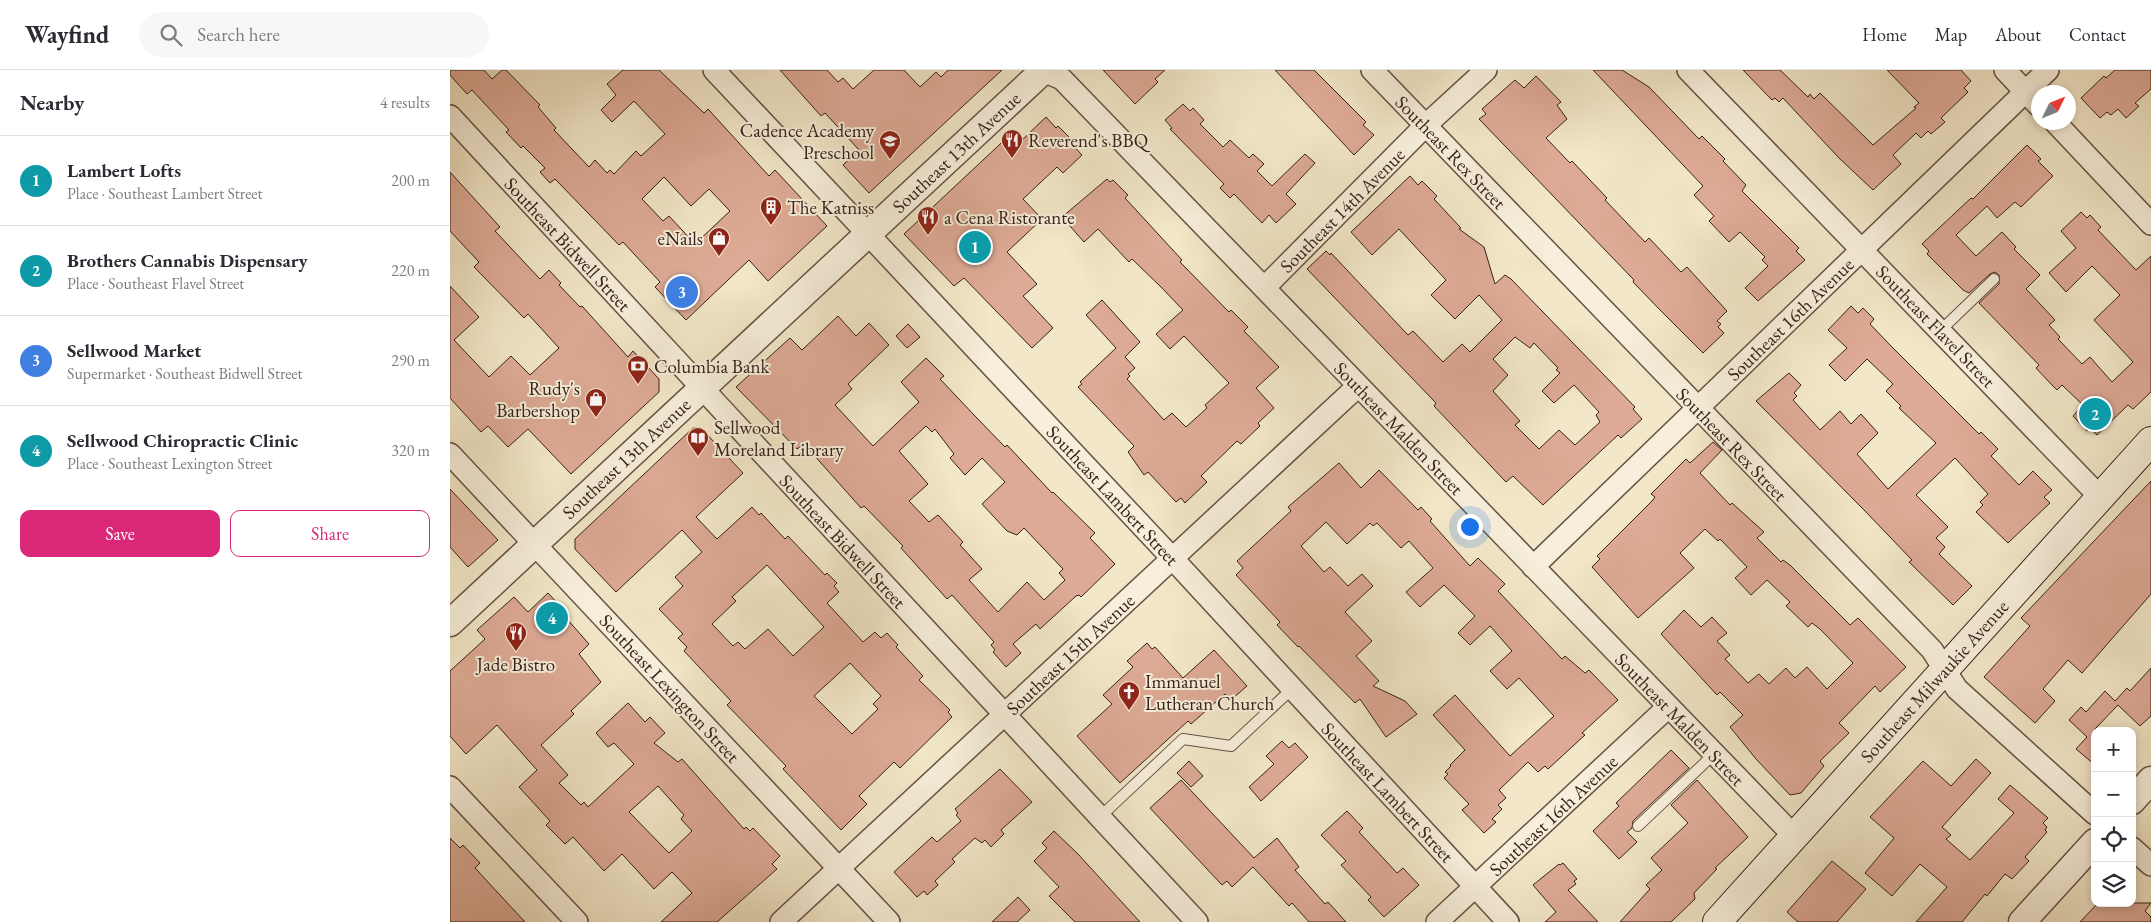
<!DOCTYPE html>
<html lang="en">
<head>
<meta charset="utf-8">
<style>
  body { margin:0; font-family:"EB Garamond",serif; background:#f7f7f7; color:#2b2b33 }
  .controls { position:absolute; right:15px; bottom:15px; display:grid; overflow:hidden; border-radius:10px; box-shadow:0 2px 8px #0003 }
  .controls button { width:45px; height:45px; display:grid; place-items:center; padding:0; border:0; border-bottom:1px solid #e1e1e2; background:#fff; color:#2b2b33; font:25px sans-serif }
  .compass { position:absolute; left:1581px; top:15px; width:45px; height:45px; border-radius:50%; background:#fff; box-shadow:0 2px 8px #0003; rotate:47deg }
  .you { position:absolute; left:1019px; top:456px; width:18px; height:18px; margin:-12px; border:4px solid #fff; border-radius:50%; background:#1a73e8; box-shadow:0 0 0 8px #1a73e833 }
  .badge { display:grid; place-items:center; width:32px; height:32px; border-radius:50%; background:#db2777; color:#fff; font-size:16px; font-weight:700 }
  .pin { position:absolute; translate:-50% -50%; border:2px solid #fff; box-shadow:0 1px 5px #0006 }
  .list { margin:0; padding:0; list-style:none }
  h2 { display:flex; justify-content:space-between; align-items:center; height:65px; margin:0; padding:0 20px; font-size:21px }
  h2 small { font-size:16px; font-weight:400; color:#7c7c81 }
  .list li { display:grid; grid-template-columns:32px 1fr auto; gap:15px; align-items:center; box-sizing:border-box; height:90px; padding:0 20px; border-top:1px solid #e1e1e2 }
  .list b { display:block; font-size:19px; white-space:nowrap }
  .list p { margin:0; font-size:16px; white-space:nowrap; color:#7c7c81 }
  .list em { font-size:16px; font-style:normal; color:#7c7c81 }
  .actions { display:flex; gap:10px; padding:15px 20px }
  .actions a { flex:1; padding:11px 0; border:1px solid #db2777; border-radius:10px; text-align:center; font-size:18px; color:#db2777 }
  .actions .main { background:#db2777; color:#fff }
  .icon { flex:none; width:28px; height:28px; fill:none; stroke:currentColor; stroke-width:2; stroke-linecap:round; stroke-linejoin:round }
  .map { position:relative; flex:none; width:1701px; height:852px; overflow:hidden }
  header { display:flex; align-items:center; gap:30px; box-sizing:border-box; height:70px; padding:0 25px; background:#fff; border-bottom:1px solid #e1e1e2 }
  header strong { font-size:24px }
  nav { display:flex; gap:28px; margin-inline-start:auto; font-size:18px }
  .search { width:350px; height:45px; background:#f7f7f7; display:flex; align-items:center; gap:12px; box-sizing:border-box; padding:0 18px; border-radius:28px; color:#7c7c81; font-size:19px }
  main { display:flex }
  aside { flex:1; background:#fff }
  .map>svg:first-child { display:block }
  .building { fill:#ddaa95; stroke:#372119; fill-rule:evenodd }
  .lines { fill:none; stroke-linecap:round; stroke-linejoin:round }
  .service-casing { stroke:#665245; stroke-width:12 }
  .minor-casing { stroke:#665245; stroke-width:24 }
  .tertiary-casing { stroke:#665245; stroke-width:29 }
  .secondary-casing { stroke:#372119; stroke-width:30 }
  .service { stroke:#f7efdb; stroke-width:10 }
  .minor { stroke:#f7efdb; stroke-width:21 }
  .tertiary { stroke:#f7efdb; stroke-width:26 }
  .secondary { stroke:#f7efdb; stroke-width:28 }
  .labels { text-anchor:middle; stroke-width:4; stroke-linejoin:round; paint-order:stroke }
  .poi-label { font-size:19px; fill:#372119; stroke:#f7efdb; text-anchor:start }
  .street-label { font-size:19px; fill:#372119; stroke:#f7efdb }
</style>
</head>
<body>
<header>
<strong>Wayfind</strong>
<div class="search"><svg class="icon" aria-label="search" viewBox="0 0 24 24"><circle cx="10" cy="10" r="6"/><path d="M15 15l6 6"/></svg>Search here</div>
<nav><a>Home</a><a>Map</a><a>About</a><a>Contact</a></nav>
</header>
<main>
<aside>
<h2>Nearby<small>4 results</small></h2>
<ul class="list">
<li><span class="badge" style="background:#0f9aa8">1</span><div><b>Lambert Lofts</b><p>Place · Southeast Lambert Street</p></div><em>200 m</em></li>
<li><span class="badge" style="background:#0f9aa8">2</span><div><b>Brothers Cannabis Dispensary</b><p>Place · Southeast Flavel Street</p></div><em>220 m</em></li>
<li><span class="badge" style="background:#3f7fe0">3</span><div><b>Sellwood Market</b><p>Supermarket · Southeast Bidwell Street</p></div><em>290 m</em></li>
<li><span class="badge" style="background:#0f9aa8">4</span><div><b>Sellwood Chiropractic Clinic</b><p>Place · Southeast Lexington Street</p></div><em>320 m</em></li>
</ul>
<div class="actions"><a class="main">Save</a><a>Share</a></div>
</aside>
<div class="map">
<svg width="1701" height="852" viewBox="0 0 1701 852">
  <rect width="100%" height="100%" fill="#f2e7c8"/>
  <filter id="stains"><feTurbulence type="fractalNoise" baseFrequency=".004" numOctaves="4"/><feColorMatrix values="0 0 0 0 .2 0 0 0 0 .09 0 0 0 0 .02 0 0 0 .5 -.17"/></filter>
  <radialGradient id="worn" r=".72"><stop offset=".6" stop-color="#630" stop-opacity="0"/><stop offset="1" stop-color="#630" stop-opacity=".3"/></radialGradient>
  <path class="building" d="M0,0h34l8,9 10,-9h4l34,35 -2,2 18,21 -2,2 35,37 6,-7 12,13 3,-3 4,4 22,-23 5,5 24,-22 -31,-33 -22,21 -11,-12 15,-15 -9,-11 16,-14h36l45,43 4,-4 61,67 6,-6 52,56 -59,55 -19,-21 -63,60 -31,-33 5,-5 -37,-40 -4,3 -64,-66 -5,4 -10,-11 5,-4 -22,-22 -2,2 -15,-16 3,-2 -37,-40 -5,4 -17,-19zM214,107l27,29 18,-17 21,22 -35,33 -26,-28 -6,5 -21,-22z
    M330,0h47l11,12 5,-4 10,11 21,-19h30l16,17 16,-15 5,5 7,-7h54l-133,123 -26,-28 16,-15 -34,-37 -4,3z
    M653,0h62l-10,9 3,3 -23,22z
    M825,0h39l52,52 -3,3 11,10 -20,20z
    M1143,0h29l27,17 50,52 3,-3 23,23 -2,2 23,24 -4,6 57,57 -3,3 9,9 -47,41 -13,-13 23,-22 -6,-6 3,-3 -25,-25 -11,10 -20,-21 5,-5 -20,-21 9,-9z
    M1293,0h37l28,27 2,-3 4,5 6,-6 53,52 43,-37 -2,-1 5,-4 -32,-33h74l10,11 -7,7 4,4 -27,26 4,4 -14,12 -3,-3 -7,7 -5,-5 -23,22 8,9 -28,26 -34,-32 -56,-60 -4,4 -4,-4 -3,2z
    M1665,0h36v19l-16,14 4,3 -13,12 -8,-9 -7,6 -4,-3 -7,6 -19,-20 23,-22 2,2z
    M1086,6l25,26 -4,3 10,14 -21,19 24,25 2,-2 35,37 -2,2 40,42 4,-4 32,34 6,-5 40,44 -10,10 4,3 -3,3 6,6 -21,20 -42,-42 -28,-29 1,-2 -155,-161 7,-5 -4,-5 33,-29 9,8z
    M733,34l7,7 3,-3 11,12 -4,4 23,23 7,-7 19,18 4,-4 11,10 -7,7 15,15 33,-32 10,9 -29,31 10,10 -20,19 -7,-8 -7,8 -28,-29 -4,4 -10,-10 4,-4 -54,-55 2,-1 -7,-8z
    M596,47l10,11 2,-2 11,11 -2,2 15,16 -19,18 -6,-6 -34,32 19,20 -35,33 30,32 -14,12 30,32 -21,20 -68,-70 -10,8 -50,-52 109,-102 9,8z
    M1577,75l14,14 -3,2 15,15 -32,31 -6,-5 -18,16 -10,-12 -31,29 20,21 26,-24 14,15 -2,2 26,26 -14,14 29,31 -6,5 11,12 -2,2 24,25 8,-7 22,25 21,-20 -39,-42 26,-25 -28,-29 -26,26 -17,-19 27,-25 -15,-17 20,-19 6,6 3,-3 11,12 -3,3 38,40 15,-14v136l-18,17 -5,-4 -31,30 -7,-7 -3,3 -14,-15 10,-11 -21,-20 -5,5 -7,-7 -14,-15 3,-3 -60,-62 20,-19v-9l-4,-3 -5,2 -21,19 -6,-3 -36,-36 2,-3 -7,-7 49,-46 2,1z
    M0,102l50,55 -5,4 45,48 9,-9 12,13 -2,2 21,22 2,-1 46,51 5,-6 26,28v13l-88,82 -43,-45 -20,18 -20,-21 -7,6 -31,-34v-112l29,31 -25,23 35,37 22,-21 19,19 29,-27 -31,-34 -4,4 -50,-51 5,-5 -29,-31z
    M960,106l8,9 4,-4 15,15 -3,3 27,29 -2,1 25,18 11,37 10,-9 6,4 124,128 -2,2 9,10 -21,19 -3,-3 -75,70 -30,-29 -7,6 -72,-76 2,-3 -129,-134 19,-18 4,4 1,-2 77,82 5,-4 30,31 19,-18 8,8 32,-32 -23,-25 -24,24 -24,-24 15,-15 -47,-51 -27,26 -21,-23zM1065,267l15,11 4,-5 24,25 -2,2 4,3 -18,18 12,12 20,-18 25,27 -3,3 4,7 -25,23 -16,-15 -20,19 -24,-24 5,-4 -27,-30 15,-16 -15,-16z
    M657,109l3,3 3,-2 15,15 -3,3 57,62 -2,2 49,50 2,-2 17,17 -4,4 35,36 -23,21 18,20 -16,15 2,3 -19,18 -4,-3 -36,35 6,6 -22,21 -4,-5 -5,4 -28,-30 -4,3 -16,-23 6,-6 -56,-59 4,-3 -2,-2 36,-34 -30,-33 16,-15 38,42 -15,15 10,11 -7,6 2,2 -3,3 37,41 8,-7 14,14 21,-19 -2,-3 24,-22 -45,-47 -14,13 -14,-15 27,-24 -22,-23 -29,-28 -3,3 -31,-33 -14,13 -22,-25z
    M1401,236l7,7 5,-5 11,11 -4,5 21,22 88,88 2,-2 17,17 -7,7 28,29 14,-14 19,19 -8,7 6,6 -42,40 -32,-31 7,-7 -3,-3 8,-8 -33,-36 -39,37 32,32 -12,11 9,9 -6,7 33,32 -19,19 -44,-43 3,-2 -47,-49 -109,-110 33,-28 12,12 -7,8 3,3 -4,4 27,30 20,-19 11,13 10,-10 17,19 -21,21 31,35 48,-46 -37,-35 2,-2 -15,-15 7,-7 -26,-25 -22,22 -16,-16 18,-17 -19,-18z
    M388,246l18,20 13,-13 20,22 -41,39 4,5 -17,16 38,41 46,-44 -18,-20 25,-24 18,18 -4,3 35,37 30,31 2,-2 45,48 1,-1 42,41 -5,5 25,26 -34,33 -2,-2 -3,1 -36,33 -4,-5 -23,20 8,9 -15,14 -13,-15 2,-2 -4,-5 3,-3 -42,-47 -5,4 -46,-51 2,-2 -39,-40 -3,2 -57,-64 -7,5 -61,-62 54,-49 12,12zM476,356l6,6 3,-3 19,25 -4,4 15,17 17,-17 23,24 -23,22 25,27 10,4 7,-7 39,41 -4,4 6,7 -21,20 -17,-18 -29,30 -29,-32 13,-11 -22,-24 3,-3 -25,-27 -9,7 -20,-21 19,-17 -29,-33z
    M458,254l12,13 -13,11 -11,-12z
    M243,358h8l42,45 -47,44 21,22 35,-32 7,8 2,-2 24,26 3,-3 37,39 2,-2 10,10 -3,3 5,6 -12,11 36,39 12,-10 6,6 6,-5 11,12 -2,2 27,29 -4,4 31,30 -2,2 4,5 -52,51 -6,-6 -35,34 8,8 -26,26 -58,-61 3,-3 -59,-61 4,-4 -47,-50 3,-4 -9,-9 5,-4 -24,-25 24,-23 -8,-9 27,-25 -20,-22 -66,62 -41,-43v-10zM317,495l57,62 -31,29 -25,-27 -23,20 -7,-7 -5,4 -21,-22 24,-23 -4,-4zM400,593l31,33 -8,8 5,5 -26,25 -38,-38z
    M1263,372l9,8 -22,23 30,32 2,-2 32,29 -7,6 24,24 2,-2 7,5 60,60 8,-7 48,49 -26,25 -5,-6 -36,37 10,10 -29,28 4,5 -23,27 -11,2 -34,-36 -26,-32 13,-12 -23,-23 -3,3 -56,-61 23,-24 17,17 11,-10 15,16 -10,8 13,14 -5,4 23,24 11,-9 10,10 17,-16 9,10 12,-11 20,22 26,-26 -33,-34 -8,-6 -4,4 -22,-21 4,-4 -23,-22 -16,15 -16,-17 12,-11 -27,-28 -2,2 -13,-12 -25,24 14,15 -56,50 -46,-51 8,-8 -3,-3 55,-55 3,-4 -4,-3 35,-35 4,4z
    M889,393l22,25 18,-18 39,40 3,-3 11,12 -2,2 40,45 8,-8 27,26 -7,7 64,68 3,-3 20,17 4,-3 29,30 -36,33 3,2 -37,34 -3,-3 -7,6 -10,-10 -29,28 7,8 -8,7 4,4 -10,10 4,3 -12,11 -22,-23 7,-6 -25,-26 4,-4 -3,-2 6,-6 -1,-1 15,-15 -32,-35 22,-20 55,61 44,-40 -35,-38 -12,11 -17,-18 22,-20 -22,-25 -20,19 -12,-12 17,-17 -31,-31 -24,22 -14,-15 27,-24 -24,-27 -8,7 -24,-25 -4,3 -3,-3 -23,21 -21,-22 -25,24 23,26 6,-5 18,19 14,-12 11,12 -28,26 27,29 -16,15 23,25 -6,5 32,15 12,13 -31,23 -26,-38 -5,4 -56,-57 -1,1 -21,-22 3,-3 -44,-47 7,-7 -6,-7 54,-50 -3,-4z
    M1701,411v113l-69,79 -14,-13 -25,29 12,12 -20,22 -51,-46 46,-51 -9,-8z
    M0,419l48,51 -30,27 -18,-20z
    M98,523l22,24 -3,2 22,25 -10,10 22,28 -30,29 3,3 -33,31 27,30 -9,8 22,22 3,-3 4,5 46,-43 -20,-21 -6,4 -12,-14 32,-30 17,19 5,-5 15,16 -11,10 24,19 4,-3 62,70 2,-2 4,4 3,-3 27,28 -8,8 5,5 -60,53h-56l31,-29 -20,-21 -18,17 -32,-35 -18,17 -31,-34 -8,7 -19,-19 4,-4 -31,-34 18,-17 -40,-45 -31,29 -16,-18v-65l35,-32 -8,-9 37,-33 14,15zM208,716l26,29 -3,4 11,12 -23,22 -40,-41z
    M697,573l5,6 3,-2 28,31 31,-28 33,36 -16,14 -6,-6 -34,30 -3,-3 -68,62 -43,-47 35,-32 -9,-9 30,-28 -6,-6z
    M1701,598v48l-11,10 -22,-21 -23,24v36l-19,-16 11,-12 -18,-17 12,-13 5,5 19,-21 10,10 12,-13 3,3z
    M832,671l7,7 6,-5 13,14 -47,44 -12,-14 25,-23 -8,-8z
    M1221,680l18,18 -56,53 -1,7 -5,4 10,10 -18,17 -26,-28 26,-25 -3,-3z
    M1526,689l15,14 -49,54 9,8 -5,4 24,21 44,-47 -16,-14 12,-14 38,33 -5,5 4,4 -2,3 2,2 -22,25 4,4 -17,18 -7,-5 -18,22 -2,-2 -23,28h-46l31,-35 -27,-23 -28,32 -27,-23 29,-35 -24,-21 53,-56 28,25z
    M739,691l14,15 -12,11 -14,-14z
    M550,699l32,33 -31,28 3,4 -13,13 -6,-7 -3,3 -7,-5 -23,21 3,3 -20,19 3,4 -11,10 -3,-4 -7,6 -23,-25 38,-35 5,5 24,-21 -5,-6 2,-2 -3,-4z
    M731,710l73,78 23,-20 22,29 -4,3 30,34 3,-2 18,20h-37l-17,-19 -3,3 -36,-39 -21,20 -5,-6 -5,4 -72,-77z
    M1247,710l51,57 -33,31 2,1 -23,24 1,6 -24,23h-51l30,-33 -4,-4 16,-15 -11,-12 37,-35 -17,-18z
    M897,741l16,17 -4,4 38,41 6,-5 16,17 -35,32 -16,-17 3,-3 -30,-32 5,-4 -25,-26z
    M604,761l24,23 62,68h-65l-26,-26 10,-9 -25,-26 13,-13 -5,-5z
    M0,768l10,10 3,-3 17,18 -5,5 50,54h-75z
    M1382,791l34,28 -29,33h-39l-11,-10z
    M1113,793l14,16 -3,2 2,3 -8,6 30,32h-53l11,-10 -23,-27 26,-21 1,1z
    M568,827l12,13 -13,12h-25z
    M1648,833h53l-6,8 6,6v5h-71z"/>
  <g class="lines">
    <g class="service-casing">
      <path id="service" d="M1490,261l54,-52
        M650,747l83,-78 48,7 62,-58
        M1188,756l76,-72"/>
    </g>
    <g class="minor-casing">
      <path id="minor" d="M264,0l459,489 335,363
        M591,0l21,9 732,757
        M922,0l560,580 25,39 138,125
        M1238,0l412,427
        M1555,0l33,35
        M0,46l747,806
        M1605,52l96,102
        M814,218l162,-163 60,-55
        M0,384l439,468
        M1083,497l515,-497
        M0,717l127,135
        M1682,778l19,17
        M331,852l577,-536
        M987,852l231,-215"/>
    </g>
    <g class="tertiary-casing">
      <path id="tertiary" d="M0,553l594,-553
        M1682,731l19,-21
        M1572,852l73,-80"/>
    </g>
    <g class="secondary-casing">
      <path id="secondary" d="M1267,852l434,-481"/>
    </g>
    <use href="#service" class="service"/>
    <use href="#minor" class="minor"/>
    <use href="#tertiary" class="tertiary"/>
    <use href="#secondary" class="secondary"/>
  </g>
  <defs>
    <g id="restaurant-pin" transform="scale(1.125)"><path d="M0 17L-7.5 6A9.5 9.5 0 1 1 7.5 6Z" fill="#8f2418" stroke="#f7efdb"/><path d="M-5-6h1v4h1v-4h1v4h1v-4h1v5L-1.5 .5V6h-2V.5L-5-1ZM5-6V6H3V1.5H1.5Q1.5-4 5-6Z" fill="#fff"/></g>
    <g id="school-pin" transform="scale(1.125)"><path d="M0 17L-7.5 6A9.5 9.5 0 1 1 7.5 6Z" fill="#8f2418" stroke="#f7efdb"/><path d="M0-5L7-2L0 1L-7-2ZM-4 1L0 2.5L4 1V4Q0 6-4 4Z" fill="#fff"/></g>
    <g id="building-pin" transform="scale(1.125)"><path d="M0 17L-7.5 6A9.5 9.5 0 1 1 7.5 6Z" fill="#8f2418" stroke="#f7efdb"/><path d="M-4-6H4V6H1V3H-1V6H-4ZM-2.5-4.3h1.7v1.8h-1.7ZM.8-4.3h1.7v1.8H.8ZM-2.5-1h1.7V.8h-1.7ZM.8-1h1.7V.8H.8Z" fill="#fff"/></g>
    <g id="shop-pin" transform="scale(1.125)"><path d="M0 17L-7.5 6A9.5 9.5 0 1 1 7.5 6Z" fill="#8f2418" stroke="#f7efdb"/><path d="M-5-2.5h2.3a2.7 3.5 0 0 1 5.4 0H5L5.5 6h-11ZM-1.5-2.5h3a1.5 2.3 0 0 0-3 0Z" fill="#fff"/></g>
    <g id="bank-pin" transform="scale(1.125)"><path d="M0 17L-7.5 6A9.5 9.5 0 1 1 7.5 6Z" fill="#8f2418" stroke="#f7efdb"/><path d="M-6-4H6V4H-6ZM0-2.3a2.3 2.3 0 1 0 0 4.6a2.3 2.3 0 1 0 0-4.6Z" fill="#fff"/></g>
    <g id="library-pin" transform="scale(1.125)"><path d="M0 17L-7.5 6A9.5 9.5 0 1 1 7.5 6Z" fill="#8f2418" stroke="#f7efdb"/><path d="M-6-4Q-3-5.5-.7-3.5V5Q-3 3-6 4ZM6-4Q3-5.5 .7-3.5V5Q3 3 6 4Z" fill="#fff"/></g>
    <g id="church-pin" transform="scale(1.125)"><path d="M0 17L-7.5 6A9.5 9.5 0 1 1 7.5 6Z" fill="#8f2418" stroke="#f7efdb"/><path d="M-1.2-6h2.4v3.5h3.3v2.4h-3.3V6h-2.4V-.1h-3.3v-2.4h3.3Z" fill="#fff"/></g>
  </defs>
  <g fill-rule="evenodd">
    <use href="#restaurant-pin" x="562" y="70"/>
    <use href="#school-pin" x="440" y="71"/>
    <use href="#building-pin" x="321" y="137"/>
    <use href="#restaurant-pin" x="478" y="147"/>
    <use href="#shop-pin" x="269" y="168"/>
    <use href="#bank-pin" x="188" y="296"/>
    <use href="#shop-pin" x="146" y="329"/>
    <use href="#library-pin" x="248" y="368"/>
    <use href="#restaurant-pin" x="66" y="563"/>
    <use href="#church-pin" x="679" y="622"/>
  </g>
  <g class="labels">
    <g class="poi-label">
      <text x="424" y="67" text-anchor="end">Cadence Academy<tspan x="424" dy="22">Preschool</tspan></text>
      <text x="578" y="77">Reverend's BBQ</text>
      <text x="337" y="144">The Katniss</text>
      <text x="494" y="154">a Cena Ristorante</text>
      <text x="253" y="175" text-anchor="end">eNails</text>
      <text x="204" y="303">Columbia Bank</text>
      <text x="130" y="325" text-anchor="end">Rudy's<tspan x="130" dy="22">Barbershop</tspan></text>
      <text x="264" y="364">Sellwood<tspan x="264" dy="22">Moreland Library</tspan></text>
      <text x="66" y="601" text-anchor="middle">Jade Bistro</text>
      <text x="695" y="618">Immanuel<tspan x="695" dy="22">Lutheran Church</tspan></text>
    </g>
    <g class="street-label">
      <text transform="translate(506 82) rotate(-43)" y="7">Southeast 13th Avenue</text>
      <text transform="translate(1001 82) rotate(46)" y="7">Southeast Rex Street</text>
      <text transform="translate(892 140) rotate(-45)" y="7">Southeast 14th Avenue</text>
      <text transform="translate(118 174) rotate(47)" y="7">Southeast Bidwell Street</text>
      <text transform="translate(1340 249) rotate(-44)" y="7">Southeast 16th Avenue</text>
      <text transform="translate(1486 256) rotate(46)" y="7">Southeast Flavel Street</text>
      <text transform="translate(949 358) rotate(46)" y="7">Southeast Malden Street</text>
      <text transform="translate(1282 374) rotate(46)" y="7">Southeast Rex Street</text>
      <text transform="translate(176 388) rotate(-43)" y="7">Southeast 13th Avenue</text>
      <text transform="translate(663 425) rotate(47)" y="7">Southeast Lambert Street</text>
      <text transform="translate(393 471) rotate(47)" y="7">Southeast Bidwell Street</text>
      <text transform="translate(620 584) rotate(-43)" y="7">Southeast 15th Avenue</text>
      <text transform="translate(1484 611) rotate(-48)" y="7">Southeast Milwaukie Avenue</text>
      <text transform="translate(220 618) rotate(47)" y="7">Southeast Lexington Street</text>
      <text transform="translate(1230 649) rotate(46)" y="7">Southeast Malden Street</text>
      <text transform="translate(938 722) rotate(47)" y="7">Southeast Lambert Street</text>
      <text transform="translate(1103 745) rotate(-43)" y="7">Southeast 16th Avenue</text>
    </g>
  </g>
  <rect width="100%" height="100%" filter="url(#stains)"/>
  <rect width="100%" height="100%" fill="url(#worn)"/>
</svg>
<div class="controls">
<button>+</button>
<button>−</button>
<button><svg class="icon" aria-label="locate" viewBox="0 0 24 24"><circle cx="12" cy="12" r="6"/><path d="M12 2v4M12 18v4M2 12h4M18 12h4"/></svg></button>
<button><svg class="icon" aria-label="layers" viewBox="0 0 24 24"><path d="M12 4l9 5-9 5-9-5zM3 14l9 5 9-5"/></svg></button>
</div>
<svg class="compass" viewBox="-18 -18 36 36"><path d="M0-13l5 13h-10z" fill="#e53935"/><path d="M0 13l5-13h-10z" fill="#7c7c81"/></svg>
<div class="you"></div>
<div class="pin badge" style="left:525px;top:177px;background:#0f9aa8">1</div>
<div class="pin badge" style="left:1645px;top:344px;background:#0f9aa8">2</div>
<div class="pin badge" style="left:232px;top:222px;background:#3f7fe0">3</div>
<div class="pin badge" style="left:102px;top:548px;background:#0f9aa8">4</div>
</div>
</main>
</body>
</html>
